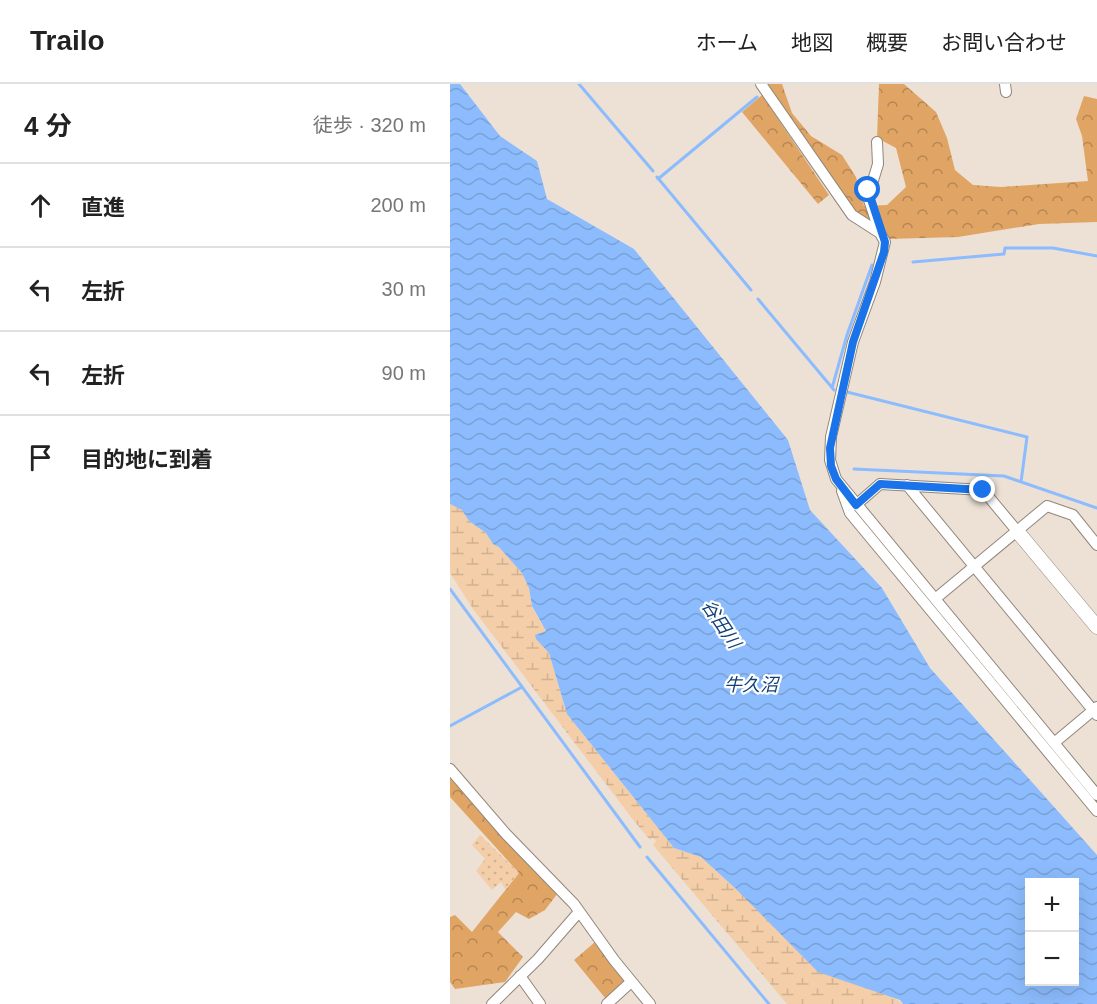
<!DOCTYPE html>
<html lang="ja">
<head>
<meta charset="utf-8">
<style>
  body { margin:0; font-family:Helvetica,"Noto Sans JP",sans-serif; background:#f6f6f6; color:#222 }
  .controls { position:absolute; right:18px; bottom:18px; display:grid; overflow:hidden; border-radius:0px; box-shadow:0 6px 24px #0002 }
  .controls button { width:54px; height:54px; display:grid; place-items:center; padding:0; border:0; border-bottom:2px solid #e0e0e0; background:#fff; color:#222; font:30px sans-serif }
  .stop { position:absolute; width:18px; height:18px; margin:-14px; border:4px solid #1a73e8; border-radius:50%; background:#fff }
  .stop.end { background:#1a73e8; border-color:#fff; box-shadow:0 2px 6px #0008 }
  .list { margin:0; padding:0; list-style:none }
  h2 { display:flex; justify-content:space-between; align-items:center; height:78px; margin:0; padding:0 24px; font-size:26px }
  h2 small { font-size:20px; font-weight:400; color:#767676 }
  .list li { display:grid; grid-template-columns:39px 1fr auto; gap:18px; align-items:center; box-sizing:border-box; height:84px; padding:0 24px; border-top:2px solid #e0e0e0 }
  .list b { display:block; font-size:22px; white-space:nowrap }
  .list em { font-size:20px; font-style:normal; color:#767676 }
  .icon { flex:none; width:33px; height:33px; fill:none; stroke:currentColor; stroke-width:2; stroke-linecap:round; stroke-linejoin:round }
  .map { position:relative; flex:none; width:647px; height:920px; overflow:hidden }
  header { display:flex; align-items:center; gap:36px; box-sizing:border-box; height:84px; padding:0 30px; background:#fff; border-bottom:2px solid #e0e0e0 }
  header strong { font-size:28px }
  nav { display:flex; gap:33px; margin-inline-start:auto; font-size:21px }
  main { display:flex }
  aside { flex:1; background:#fff }
  .map>svg:first-child { display:block }
  .forest { fill:url(#forest-crowns) }
  .wetland { fill:url(#wetland-marsh) }
  .garden { fill:url(#garden-dots) }
  .water { fill:url(#water-waves); fill-rule:evenodd }
  .lines { fill:none; stroke-linecap:round; stroke-linejoin:round }
  .stream { stroke:#8cbcfd; stroke-width:3 }
  .street-casing { stroke:#91867b; stroke-width:12 }
  .secondary-casing { stroke:#91867b; stroke-width:15 }
  .street { stroke:#fff; stroke-width:10 }
  .secondary { stroke:#fff; stroke-width:14 }
  .route { stroke:#1a73e8; stroke-width:8 }
  .labels { text-anchor:middle; stroke-width:4.5; stroke-linejoin:round; paint-order:stroke }
  .water-label { font-size:18px; font-style:italic; fill:#103f78; stroke:#fff }
</style>
</head>
<body>
<header>
<strong>Trailo</strong>
<nav><a>ホーム</a><a>地図</a><a>概要</a><a>お問い合わせ</a></nav>
</header>
<main>
<aside>
<h2>4 分<small>徒歩 · 320 m</small></h2>
<ul class="list">
<li><svg class="icon" aria-label="ahead" viewBox="0 0 24 24"><path d="M12 20V5M6 11l6-6 6 6"/></svg><div><b>直進</b></div><em>200 m</em></li>
<li><svg class="icon" aria-label="left" viewBox="0 0 24 24"><path d="M17 20v-9H6M10 6l-5 5 5 5"/></svg><div><b>左折</b></div><em>30 m</em></li>
<li><svg class="icon" aria-label="left" viewBox="0 0 24 24"><path d="M17 20v-9H6M10 6l-5 5 5 5"/></svg><div><b>左折</b></div><em>90 m</em></li>
<li><svg class="icon" aria-label="arrive" viewBox="0 0 24 24"><path d="M6 21V4h12l-3 4 3 4H6"/></svg><div><b>目的地に到着</b></div></li>
</ul>
</aside>
<div class="map">
<svg width="647" height="920" viewBox="0 0 647 920">
  <defs>
    <pattern id="forest-crowns" width="20" height="18" patternUnits="userSpaceOnUse" patternTransform="scale(1.5)"><rect width="20" height="18" fill="#e0a565"/><path d="M2 6a3 3 0 1 1 6 0M12 15a3 3 0 1 1 6 0" fill="none" stroke="#b58653"/></pattern>
    <pattern id="wetland-marsh" width="20" height="14" patternUnits="userSpaceOnUse" patternTransform="scale(1.5)"><rect width="20" height="14" fill="#f3cea8"/><path d="M1 5h8M5 5V1M11 12h8M15 12V8" fill="none" stroke="#d0b190"/></pattern>
    <pattern id="garden-dots" width="8" height="8" patternUnits="userSpaceOnUse" patternTransform="scale(1.5)"><rect width="8" height="8" fill="#f3cea8"/><path d="M2 2h.1M6 6h.1" fill="none" stroke="#d0b190" stroke-width="1.8" stroke-linecap="round"/></pattern>
    <pattern id="water-waves" width="16" height="10" patternUnits="userSpaceOnUse" patternTransform="scale(1.5)"><rect width="16" height="10" fill="#8cbcfd"/><path d="M0 5q4-4 8 0t8 0" fill="none" stroke="#79a1d8"/></pattern>
  </defs>
  <rect width="100%" height="100%" fill="#ede1d5"/>
  <path class="forest" d="M316,0h16l10,29 19,23 31,19 14,22 8,29 23,-1 19,-18 -10,-39 -19,-10 2,-54h25l32,28 11,26 8,32 18,15 28,2 87,-6 -6,-45 -6,-17 8,-23 13,3v123l-58,2 -81,13 -70,2 -33,-27z
    M312,11l67,100 -11,9 -76,-92z
    M0,690l108,119 -13,17 -16,9 -13,-7 -18,20 25,25 -18,25 -50,7 -5,-7v-65l5,-2 17,17 47,-59 -69,-76z
    M145,858l33,40 -22,17 -32,-39z"/>
  <path class="wetland" d="M0,420l12,6 7,11 17,12 7,11 6,3 23,26 7,15 3,19 14,24 -10,4v3l13,15 18,61 107,134 27,9 35,32 167,115h-116l-134,-159 3,-4 -3,-3 -3,2 -16,-19 -161,-212 -23,-36z"/>
  <path class="garden" d="M30,751l39,38 -14,16 -4,-7 -9,8 -16,-19 9,-12 -13,-14z"/>
  <path class="water" d="M0,0h10l40,52 37,25 10,38 87,50 154,191 22,70 72,78 48,80 167,187v149h-194l-3,-4 -82,-28 -82,-83 -35,-32 -27,-9 -107,-134 -18,-61 -13,-14 -1,-4 11,-4 -14,-25 -3,-18 -7,-15 -23,-26 -6,-3 -7,-11 -17,-12 -7,-11 -12,-6zM580,798h44v100h-44z"/>
  <g class="lines">
    <path class="stream" d="M129,0l74,87
      M207,93l94,113
      M208,95l99,-82
      M463,178l91,-8 1,-6h48l44,8
      M308,215l76,91
      M382,304l15,-53 25,-70
      M397,308l180,45 -6,45
      M404,385l150,7 93,32
      M0,505l190,258
      M0,642l72,-39
      M197,773l122,147"/>
    <g class="street-casing">
      <path id="street" d="M311,0l91,131 28,18 5,9 -10,40 -22,60 -22,95 -1,23 6,19 261,316
        M555,0l1,8
        M427,58l1,22 -10,33 12,36
        M457,401l190,230
        M392,407l8,22 247,298
        M406,421l24,-21 103,6 34,41
        M485,515l112,-93 26,9 24,30
        M604,659l43,-36
        M0,685l56,65 68,70 40,56 36,44
        M70,892l20,28
        M42,920l46,-45 40,-46
        M157,920l24,-22"/>
    </g>
    <g class="secondary-casing">
      <path id="secondary" d="M567,447l80,96"/>
    </g>
    <use href="#street" class="street"/>
    <use href="#secondary" class="secondary"/>
  </g>
  <g class="lines">
    <path class="route" d="M418,106l17,52 -1,10 -31,90 -23,106 1,18 5,13 20,26 24,-21 103,6"/>
  </g>
  <g class="labels">
    <g class="water-label">
      <text transform="translate(271 540) rotate(56)" y="6">谷田川</text>
      <text x="301" y="607">牛久沼</text>
    </g>
  </g>
</svg>
<div class="controls">
<button>+</button>
<button>−</button>
</div>
<div class="stop" style="left:418px;top:106px"></div>
<div class="stop end" style="left:533px;top:406px"></div>
</div>
</main>
</body>
</html>
